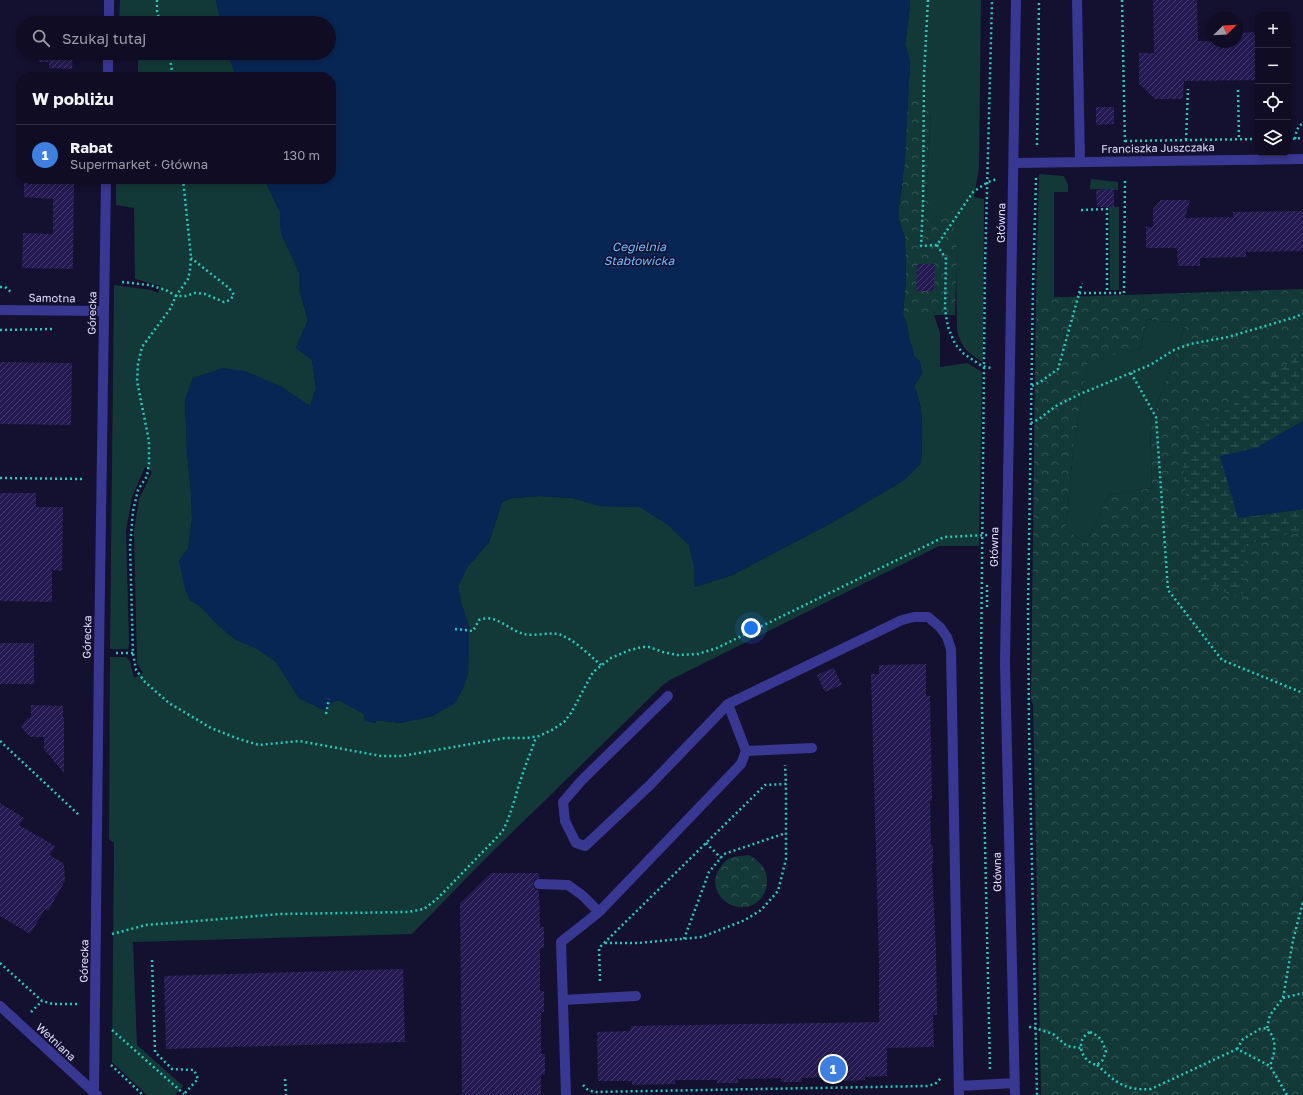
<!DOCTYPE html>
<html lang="pl">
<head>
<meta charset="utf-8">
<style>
  body { margin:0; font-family:"Golos Text",sans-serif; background:#18152b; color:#f1f3f6 }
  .controls { position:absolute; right:12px; top:12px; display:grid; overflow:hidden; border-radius:8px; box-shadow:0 2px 6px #0003 }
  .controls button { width:36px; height:36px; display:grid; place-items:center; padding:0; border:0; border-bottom:1px solid #2f2c41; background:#0f0c23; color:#f1f3f6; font:20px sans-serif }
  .compass { position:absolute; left:1207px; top:12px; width:36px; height:36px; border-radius:50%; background:#0f0c23; box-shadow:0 2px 6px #0003; rotate:66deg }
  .you { position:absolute; left:751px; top:628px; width:14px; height:14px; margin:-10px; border:3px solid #fff; border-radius:50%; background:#1a73e8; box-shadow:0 0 0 6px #1a73e833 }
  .badge { display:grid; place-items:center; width:26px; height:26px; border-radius:50%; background:#ea580c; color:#fff; font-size:13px; font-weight:700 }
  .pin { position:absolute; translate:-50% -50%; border:2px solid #fff; box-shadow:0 1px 4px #0006 }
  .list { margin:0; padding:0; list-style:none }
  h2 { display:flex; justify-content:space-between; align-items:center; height:52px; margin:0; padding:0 16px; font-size:17px }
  h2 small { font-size:13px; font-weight:400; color:#9b9ba6 }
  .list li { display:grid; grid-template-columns:26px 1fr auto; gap:12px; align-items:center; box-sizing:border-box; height:60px; padding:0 16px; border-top:1px solid #2f2c41 }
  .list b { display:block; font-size:15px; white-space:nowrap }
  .list p { margin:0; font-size:13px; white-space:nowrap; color:#9b9ba6 }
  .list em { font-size:13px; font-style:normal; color:#9b9ba6 }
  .icon { flex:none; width:22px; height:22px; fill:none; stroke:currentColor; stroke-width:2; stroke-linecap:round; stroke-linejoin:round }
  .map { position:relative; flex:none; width:1303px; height:1095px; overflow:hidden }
  .search { position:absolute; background:#0f0c23; box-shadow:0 2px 6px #0003; left:16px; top:16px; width:320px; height:44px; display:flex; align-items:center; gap:10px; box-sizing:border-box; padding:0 14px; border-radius:22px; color:#9b9ba6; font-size:15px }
  .panel { position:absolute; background:#0f0c23; box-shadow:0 2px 6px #0003; left:16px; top:72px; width:320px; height:112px; border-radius:16px }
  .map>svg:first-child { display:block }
  .grass { fill:#123937 }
  .forest { fill:url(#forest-crowns); fill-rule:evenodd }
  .wetland { fill:url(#wetland-marsh) }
  .water { fill:#082654 }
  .building { fill:url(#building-hatch) }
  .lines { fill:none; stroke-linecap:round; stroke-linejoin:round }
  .path { stroke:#26cabd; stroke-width:2.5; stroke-dasharray:2 3; stroke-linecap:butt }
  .minor { stroke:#383791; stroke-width:10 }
  .labels { text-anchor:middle; stroke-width:3; stroke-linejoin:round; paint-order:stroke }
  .street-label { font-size:11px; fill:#e0ddff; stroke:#14102f }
  .water-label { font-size:12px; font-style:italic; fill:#6bbeff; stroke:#14102f }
</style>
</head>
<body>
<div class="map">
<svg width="1303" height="1095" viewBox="0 0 1303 1095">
  <defs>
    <pattern id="forest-crowns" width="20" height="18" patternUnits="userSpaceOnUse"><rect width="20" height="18" fill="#123937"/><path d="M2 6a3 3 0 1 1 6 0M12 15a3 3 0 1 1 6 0" fill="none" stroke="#345555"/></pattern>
    <pattern id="wetland-marsh" width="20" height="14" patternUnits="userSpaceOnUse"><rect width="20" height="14" fill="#123937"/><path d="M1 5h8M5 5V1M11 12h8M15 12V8" fill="none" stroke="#345555"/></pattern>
    <pattern id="building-hatch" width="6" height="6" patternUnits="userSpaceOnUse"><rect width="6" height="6" fill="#241a51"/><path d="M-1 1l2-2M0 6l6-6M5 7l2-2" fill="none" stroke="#443b6b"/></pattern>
  </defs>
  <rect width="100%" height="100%" fill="#14102f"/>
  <path class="grass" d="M120,0h96l5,23h-102z
    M910,0h71l-2,167 -5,30 10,2 -1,163c-16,-10 -21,-13 -26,-32l-1,-66 1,-25 -4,-2v-5l6,-14 -23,7 -5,-3v-22l-5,-1 5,-90 -2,-10 -21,-1 2,-38 -5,-15 4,-31z
    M138,53h89l10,24h-99z
    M1039,174l25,2 4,9v7h-14v106h-18z
    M116,179h148l16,33 1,21 18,39 1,20 8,28 -12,28 16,12 4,28 -6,18 -30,-20 -87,-8 -8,22 2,52 4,40 1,28 -4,29 -9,12 11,39 10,6 18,19 18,15 20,8 20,14 23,36 25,12 9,-8 6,-2 25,14 1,7 10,2 2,-3 23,3 32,-7 23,-13 8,-15 5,-14 1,-48 -8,-23 -3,-17 10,-20 21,-24 13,-40 10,-4 28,-2 33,2 27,8 40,1 27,17 22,21 5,20v22l38,-12 103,-54 69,-41 17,-17c1,-24 4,-54 -7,-77l8,-12 -2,-12 -6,-6 -2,-10 -3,-7 -2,-14 -4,-10h31l6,18v34l27,-4 15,9 -3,174h-40l-269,134 -8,6 -175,171 -75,77 -279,8 4,103 46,41 -8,9h-28l-35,-33 2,-219 -5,-4 1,-182h16l4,4 4,17 9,-5 -6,-10 -3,-132 5,-32 13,-27 -7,-5 -13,30 -6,34 3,112 -1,6h-18l4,-364 37,5 7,3 2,-7 -25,-7 -1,-71 -18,-3z
    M1091,179l27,3v8l-28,-1z
    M1109,207h10v83h-9z
    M1147,319l38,6 -35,101 2,62 -43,7 -23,48 -20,-14 7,-78 15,-92 52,-10z"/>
  <path class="forest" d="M908,98l22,1 1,10 -5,90h5v23l6,3 14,-15 8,8 -6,15v4l4,2 -2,76h-52l3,-36 -1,-41 -6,-18v-14l3,-20z
    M1303,289v63l-2,1 -56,191 58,-12v563h-262l-8,-390 -2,-6 5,-401zM1147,319l38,6 -35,101 2,62 -43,7 -23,48 -20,-14 7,-78 15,-91 52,-11z
    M749,855c5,3 11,7 14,12 3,4 4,9 4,14 0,28 -35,36 -49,12 -3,-6 -4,-14 -1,-20 9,-17 15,-16 32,-18z"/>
  <path class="wetland" d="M1303,352v69l-47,27 -36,8 18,62 65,-9v23l-58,12 -3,56 -48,-22 -13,-134z"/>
  <path class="water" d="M216,0h694l-1,14 -4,31 5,15 -5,102 -6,44v14l6,18 1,41 -3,36 4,10 2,14 3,7 2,10 6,6 2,12 -8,12c11,23 8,52 7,77l-17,17 -69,41 -103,54 -38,12v-22l-5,-20 -22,-21 -27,-17 -40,-1 -27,-8 -33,-2 -28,2 -10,4 -13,40 -21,24 -10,20 3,17 8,23 -1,48 -5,14 -8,15 -23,13 -32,7 -23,-3 -2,3 -11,-2v-7l-25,-14 -6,2 -9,8 -25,-12 -23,-36 -21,-14 -19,-8 -18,-15 -18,-19 -10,-6 -5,-11 -6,-28 9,-12 4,-29 -1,-28 -4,-40 -2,-52 8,-22 30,-10 22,3 35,15 30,20 6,-18 -4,-28 -16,-12 12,-28 -8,-28 -1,-20 -18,-39 -1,-21 -16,-33h67v-102h-94l-10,-24h102v-30h-108z
    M1303,421v88l-65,9 -18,-62 36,-8z"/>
  <path class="building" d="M1153,0h44l1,41 39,1v-9l21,-1v48l-74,1 -1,18h-28l-16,-15v-31h15z
    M40,18l34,1v4h-34z
    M1288,51h2v20h-2z
    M40,53h33l-1,16 -23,-1v-6h-10z
    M1096,107h18v17l-18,1z
    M24,179h50l-1,90 -51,-1 1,-35 30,1v-35l-29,-2z
    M1114,189v18h-17l-1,-17z
    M1161,200h29l-5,18 48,-1v-5l70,-1v40l-57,1v5l-46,1v8h-22l-1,-18h-31v-21h7v-18z
    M917,264h18l-1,27h-18z
    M0,362l72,1 -1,62 -71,-1z
    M0,493h36v14h27l-1,64 -10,-1v32l-52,-1z
    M0,643h34v41h-34z
    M926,664v32h4l2,105h-2l1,44h2v20h-1l4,85 1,65h-4l1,32 -47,1v28l-22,1v3l-21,1v-4l-42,1v4h-21v-4l-43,1v4h-21v-3h-42v4l-43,1v-4h-34l-1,-49 33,-1 1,-5 248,-4v-59l-8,-289h8v-9z
    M834,668l8,17 -17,7 -8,-17z
    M31,705l32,1v11h1v56l-20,-24v-12h-14l-9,-10 4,-6 6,-5z
    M0,803l24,15 -5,7 36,21 -5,9 14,9 1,17 -17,30 -3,-2 -15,25 -30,-18z
    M491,873h48v5l-5,2 -1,4 2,5 4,2 1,36h4v21h-4v43h4v21h-3v42h4v21h-4v20h-79l-2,-192z
    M403,969l2,73 -239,7 -2,-73z"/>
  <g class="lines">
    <path class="path" d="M157,0v11l3,12
      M928,0l-4,75 -1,128 -2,43 16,-1 36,-53 15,-10 9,-3
      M1122,0l3,145
      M169,53l4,24
      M1238,90l1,49
      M1288,139l15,-1
      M1295,139c1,-7 2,-12 8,-16
      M1186,140l2,-51
      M1125,141l133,-2
      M1037,145l2,-145
      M1036,178l-3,108 -5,322 1,120 8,367
      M183,179l8,78 -1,13 -2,9 -12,17 -6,13 -28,38 -4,17 -1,17 12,60v23l-2,12 -9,14 -5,21 -3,35 3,107 3,17 9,12 24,21 42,25 28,11 20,6 40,-4 82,15h21l103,-18h22l12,-2 13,-6 12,-8 7,-9 22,-41 18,-14 19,-8 12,-3h7l14,5 14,3 21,-1 19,-6 227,-111 45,-2
      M1081,210l26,-1v84
      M937,245l9,14 -1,51 3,17 7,17 9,10 18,12 9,2
      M122,282l27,3 17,5 10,6h10l9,-3 10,1 19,8 6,-2 4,-5 -5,-7 -38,-30
      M0,287h5l6,5
      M1079,293h45l1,-115
      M0,330l53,-1
      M1131,373l25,44 12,173 54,70 81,33
      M1032,386l8,-4 18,-13 24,-86
      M1031,423l8,-4 17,-13 24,-12 70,-29 24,-15 16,-6 38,-7 64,-19 11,-4
      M0,478l85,1
      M987,607v-25
      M455,629l18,2 6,-11c17,-7 29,10 45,14 11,3 28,-3 37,1 15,6 28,20 40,30
      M116,653h17
      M326,714l3,-15
      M0,741l80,75
      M706,843l15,15
      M112,934l34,-9 38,-3 97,-8 127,-2 16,-3 14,-11 64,-66c10,-18 13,-37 20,-56 4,-13 10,-26 14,-39
      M684,939l25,-67 15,-18 62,-21
      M605,943h33l64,-6 43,-17 16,-10 17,-19 8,-32v-75
      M152,960l3,92 17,17 22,1 4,9 -15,16
      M0,963l42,38 11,3h26
      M600,981l-1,-33 166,-163 21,-1 -1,-19
      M1283,998l20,-5
      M31,1012l11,-11
      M1029,1027l6,1 18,6 14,12 14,2
      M1267,1028l3,-13 13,-17 10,-58 10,-38
      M112,1030l72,64
      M1090,1032c11,5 12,8 16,20l-4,9 -5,4c-16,-3 -23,-25 -7,-33z
      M1237,1049l6,-10 17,-10 7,-1c11,13 8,24 3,38
      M111,1065l32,30
      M1097,1065c19,17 27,26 54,24l86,-40 33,17 17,29
      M990,1069l-9,-406 4,-396 7,-267
      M285,1079l1,16
      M583,1085l5,5 6,2 333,-6 8,-2 6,-6"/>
    <path class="minor" d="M1077,0l3,162
      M109,23v-23
      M108,77v-24
      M1014,163l289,-4
      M0,310l103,1
      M668,696l-86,84 -19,22 2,19 11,22 9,3 65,-61 78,-81
      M746,751l66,-3
      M539,884l29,1 14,10 17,17
      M563,1000l73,-4
      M0,1006l97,89
      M959,1086l56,-3
      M94,1095l5,-442 7,-474
      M566,1095l-5,-153 38,-30 142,-148 5,-13 -18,-47 174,-84 12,-3h14l12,10 7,10 4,12 8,446
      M1015,1095l-10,-432 11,-663"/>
  </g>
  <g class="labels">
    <g class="street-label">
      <text transform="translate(1158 148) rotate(-1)" y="4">Franciszka Juszczaka</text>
      <text transform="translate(1001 223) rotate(-89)" y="4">Główna</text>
      <text transform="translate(52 298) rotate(1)" y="4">Samotna</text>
      <text transform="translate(92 313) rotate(-89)" y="4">Górecka</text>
      <text transform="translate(994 547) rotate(-89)" y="4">Główna</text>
      <text transform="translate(87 637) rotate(-89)" y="4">Górecka</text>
      <text transform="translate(997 872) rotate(-91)" y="4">Główna</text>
      <text transform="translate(84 961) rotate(-89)" y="4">Górecka</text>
      <text transform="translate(56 1042) rotate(43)" y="4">Wełniana</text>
    </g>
    <g class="water-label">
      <text x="639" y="251">Cegielnia<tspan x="639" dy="14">Stabłowicka</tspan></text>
    </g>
  </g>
</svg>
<div class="controls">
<button>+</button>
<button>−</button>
<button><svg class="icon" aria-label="locate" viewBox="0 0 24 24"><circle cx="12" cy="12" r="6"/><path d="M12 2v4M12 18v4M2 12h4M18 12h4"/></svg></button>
<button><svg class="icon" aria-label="layers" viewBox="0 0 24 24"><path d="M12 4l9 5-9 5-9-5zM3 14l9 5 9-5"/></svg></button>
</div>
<svg class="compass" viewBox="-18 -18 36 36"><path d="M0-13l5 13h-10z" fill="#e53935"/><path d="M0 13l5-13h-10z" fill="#9b9ba6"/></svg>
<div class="you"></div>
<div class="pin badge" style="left:833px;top:1069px;background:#3f7fe0">1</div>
<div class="search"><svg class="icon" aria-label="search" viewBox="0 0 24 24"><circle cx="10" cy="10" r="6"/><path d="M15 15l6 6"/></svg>Szukaj tutaj</div>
<section class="panel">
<h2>W pobliżu<small></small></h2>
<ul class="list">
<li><span class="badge" style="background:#3f7fe0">1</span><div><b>Rabat</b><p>Supermarket · Główna</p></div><em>130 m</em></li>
</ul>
</section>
</div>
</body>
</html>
